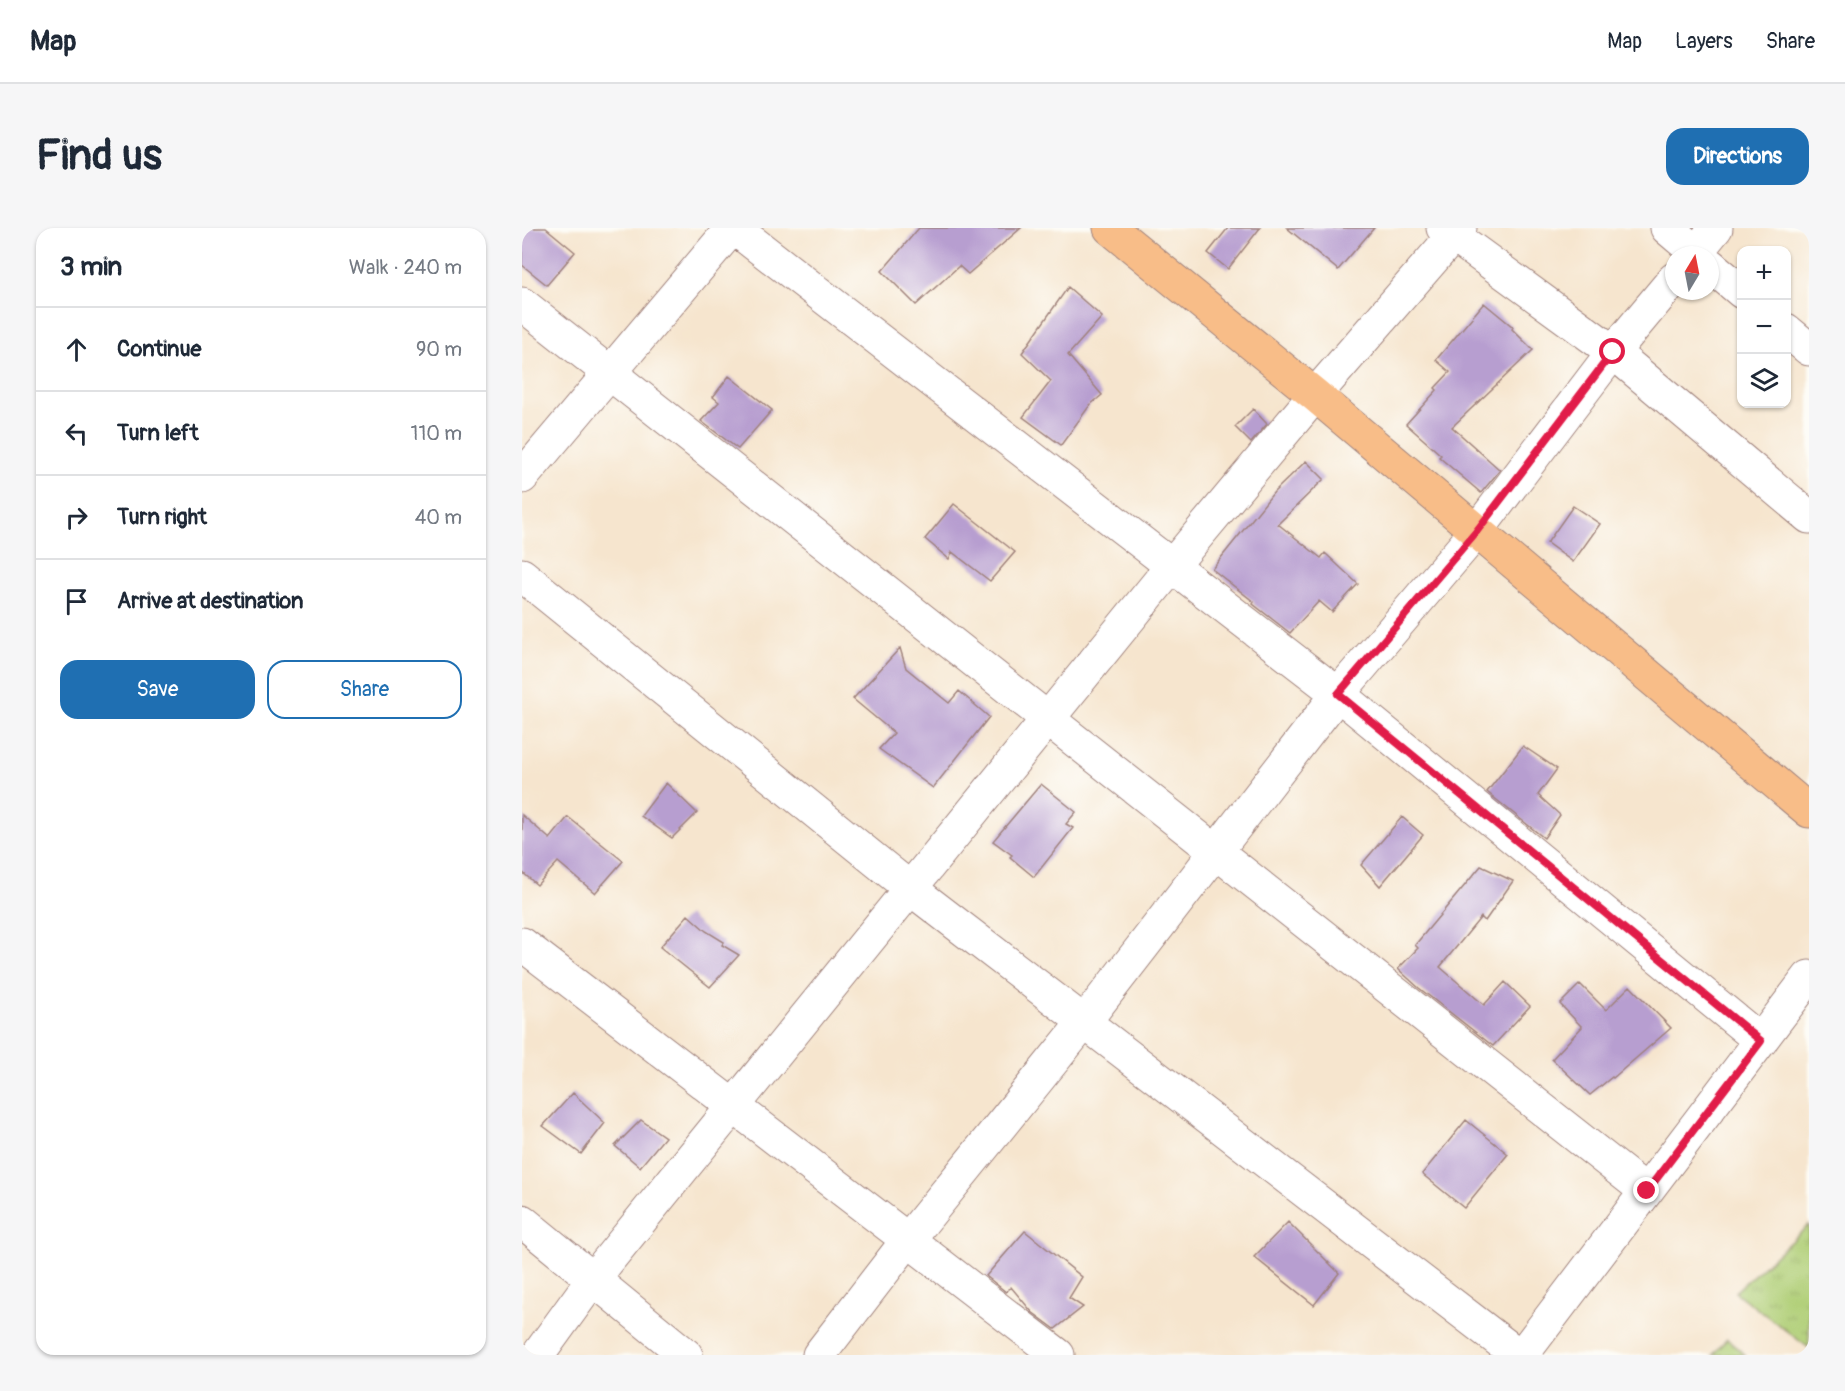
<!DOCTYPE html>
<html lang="en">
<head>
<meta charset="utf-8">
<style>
  body { margin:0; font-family:Pangolin,sans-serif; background:#f6f6f7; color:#1f2937 }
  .controls { position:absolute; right:18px; top:18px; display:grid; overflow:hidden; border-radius:12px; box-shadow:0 2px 4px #0004 }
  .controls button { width:54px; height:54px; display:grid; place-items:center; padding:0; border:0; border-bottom:2px solid #e0e1e3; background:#fff; color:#1f2937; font:30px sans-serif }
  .compass { position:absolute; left:1143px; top:18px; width:54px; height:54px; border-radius:50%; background:#fff; box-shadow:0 2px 4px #0004; rotate:10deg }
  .stop { position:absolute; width:18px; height:18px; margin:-14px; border:4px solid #e11d48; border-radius:50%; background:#fff }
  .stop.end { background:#e11d48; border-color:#fff; box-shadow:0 2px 6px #0008 }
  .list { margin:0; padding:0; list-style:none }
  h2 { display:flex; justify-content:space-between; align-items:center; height:78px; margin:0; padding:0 24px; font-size:26px }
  h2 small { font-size:20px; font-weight:400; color:#747a83 }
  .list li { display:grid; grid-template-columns:39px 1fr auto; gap:18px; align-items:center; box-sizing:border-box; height:84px; padding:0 24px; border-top:2px solid #e0e1e3 }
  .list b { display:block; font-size:22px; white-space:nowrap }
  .list em { font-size:20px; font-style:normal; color:#747a83 }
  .actions { display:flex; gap:12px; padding:18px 24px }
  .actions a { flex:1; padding:14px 0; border:2px solid #1f6fb2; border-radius:18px; text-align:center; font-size:21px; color:#1f6fb2 }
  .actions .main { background:#1f6fb2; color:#fff }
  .icon { flex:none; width:33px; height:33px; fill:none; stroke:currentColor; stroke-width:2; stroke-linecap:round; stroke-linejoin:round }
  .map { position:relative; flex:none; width:1287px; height:1127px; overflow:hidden; border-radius:18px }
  header { display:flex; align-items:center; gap:36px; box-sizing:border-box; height:84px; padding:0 30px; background:#fff; border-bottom:2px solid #e0e1e3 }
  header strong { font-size:28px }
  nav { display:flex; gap:33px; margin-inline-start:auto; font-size:21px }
  .intro { display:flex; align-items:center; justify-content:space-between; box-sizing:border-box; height:144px; padding:0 36px }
  h1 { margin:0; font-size:42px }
  .button { padding:15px 27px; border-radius:18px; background:#1f6fb2; color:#fff; font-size:21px; font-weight:700 }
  main { display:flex; gap:36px; padding:0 36px }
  aside { flex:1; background:#fff; border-radius:18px; box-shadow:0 2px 4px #0004 }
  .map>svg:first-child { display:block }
  .park { fill:url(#park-tufts); stroke:#7c7650; stroke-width:1.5 }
  .building { fill:#b79ed0 }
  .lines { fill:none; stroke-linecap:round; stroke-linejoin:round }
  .minor-casing { stroke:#a0827c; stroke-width:35 }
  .major-casing { stroke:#a0827c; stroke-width:35 }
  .minor { stroke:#fff; stroke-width:33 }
  .major { stroke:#f8bd88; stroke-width:33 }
  .route { stroke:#e11d48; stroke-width:8 }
</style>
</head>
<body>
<header>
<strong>Map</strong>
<nav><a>Map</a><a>Layers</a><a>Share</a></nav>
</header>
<div class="intro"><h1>Find us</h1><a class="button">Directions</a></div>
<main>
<aside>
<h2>3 min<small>Walk · 240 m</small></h2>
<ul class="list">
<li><svg class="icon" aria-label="ahead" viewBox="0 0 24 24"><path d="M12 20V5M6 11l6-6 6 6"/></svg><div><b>Continue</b></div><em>90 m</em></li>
<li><svg class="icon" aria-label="left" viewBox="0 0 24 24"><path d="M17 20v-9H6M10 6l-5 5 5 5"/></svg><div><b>Turn left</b></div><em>110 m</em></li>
<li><svg class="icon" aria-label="right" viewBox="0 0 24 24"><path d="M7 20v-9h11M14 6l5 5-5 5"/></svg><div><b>Turn right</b></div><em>40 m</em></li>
<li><svg class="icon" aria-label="arrive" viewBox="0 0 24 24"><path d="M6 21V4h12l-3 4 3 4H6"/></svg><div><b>Arrive at destination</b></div></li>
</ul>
<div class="actions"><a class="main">Save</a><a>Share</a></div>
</aside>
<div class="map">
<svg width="1287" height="1127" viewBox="0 0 1287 1127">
  <defs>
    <pattern id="park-tufts" width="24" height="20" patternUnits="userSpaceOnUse" patternTransform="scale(1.5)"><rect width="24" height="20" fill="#afce75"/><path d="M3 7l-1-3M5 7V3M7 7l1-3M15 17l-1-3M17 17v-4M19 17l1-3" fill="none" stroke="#98b065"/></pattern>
  </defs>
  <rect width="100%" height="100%" fill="#fdfcf7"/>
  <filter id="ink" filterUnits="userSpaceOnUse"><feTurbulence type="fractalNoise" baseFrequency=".0167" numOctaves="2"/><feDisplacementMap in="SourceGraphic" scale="12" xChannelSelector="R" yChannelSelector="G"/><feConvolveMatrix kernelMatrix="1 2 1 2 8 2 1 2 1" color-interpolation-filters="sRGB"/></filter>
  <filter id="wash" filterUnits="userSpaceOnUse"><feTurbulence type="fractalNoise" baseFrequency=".008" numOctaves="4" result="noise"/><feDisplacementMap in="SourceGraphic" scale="24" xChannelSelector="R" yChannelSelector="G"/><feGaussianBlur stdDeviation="1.35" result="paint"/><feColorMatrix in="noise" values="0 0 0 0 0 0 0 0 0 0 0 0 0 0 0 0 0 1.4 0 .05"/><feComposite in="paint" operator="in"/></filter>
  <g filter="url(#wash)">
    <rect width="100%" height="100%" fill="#f6e5ce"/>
    <path class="park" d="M1287,997v123l-74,-56z
      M1205,1111l18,16h-32z"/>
    <g id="blocks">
      <path class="building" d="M0,0h24l29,24 -28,33 -25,-20z
        M397,0h102l-53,46 -9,-8 -43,39 -34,-34z
        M706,0h32l-32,41 -20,-16z
        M765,0h87l-36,42z
        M546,59l34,30 -34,38 34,40 -12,10 -29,40 -38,-28 28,-36 -29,-28z
        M962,75l29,24 -1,2 21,21 -81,77 48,43 -19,23 -42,-36 2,-2 -35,-31 31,-34 -2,-2 15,-16 -14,-12z
        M207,148l43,34 -34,39 -37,-28 18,-19 -6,-5z
        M731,181l14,15 -16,19 -16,-16z
        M784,233l18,18 -46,45 43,34 4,-5 33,31 -26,28 -13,-11 -29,32 -37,-29 1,-2 -42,-33 62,-77z
        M432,276l61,48 -25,29 -38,-29 -3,7 -24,-20z
        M1051,278l27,18 -27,38 -26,-19z
        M378,420l6,20 43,35 10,-12 30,26 -56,71 -54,-39 15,-16 -41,-34z
        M1001,518l34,23 -19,26 22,20 -16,23 -57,-46z
        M144,555l31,30 -25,25 -31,-22z
        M519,556l35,28 -10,12 7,4 -39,49 -24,-20 2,-2 -19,-14z
        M0,587l28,24 18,-22 55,44 -28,32 -37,-31 -21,23 -15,-13z
        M880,589l21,18 -43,51 -19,-21z
        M959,638l32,15 -28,40 -4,-4 -41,50 44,38 21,-23 25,24 -37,40 -74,-58 -21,-19 20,-21 -3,-3z
        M166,687l18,16 18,11 -2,3 17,10 -29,32 -50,-40z
        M1058,756l26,26 24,-24 41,42 -58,50 -1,-1 -22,18 -38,-36 30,-32 -22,-23z
        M51,865l32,30 -24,31 -38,-28z
        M119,892l24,17 -25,30 -25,-21z
        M944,892l42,34 -44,54 -42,-34z
        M766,994l51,51 -25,32 -60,-48z
        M503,1003l57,46 -13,21 14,9 -28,22 -23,-17 -21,-25 -5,5 -20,-16z"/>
    </g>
  </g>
  <g filter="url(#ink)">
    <use href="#blocks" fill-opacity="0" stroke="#a0827c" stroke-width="1.5"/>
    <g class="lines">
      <g class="minor-casing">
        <path id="minor" d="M212,0l604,466 423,347
          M921,0l170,124 196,165
          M1145,0l32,27
          M1172,27l22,-27
          M1188,37l32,27
          M0,76l1124,887
          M1264,102l23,19
          M0,249l210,-249
          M0,347l389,314 607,466
          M0,716l536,411
          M0,993l164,134
          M16,1127l55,-76 579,-713 143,-171 145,-167
          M297,1127l88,-114 178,-220 253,-327 138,-162 137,-180 61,-73
          M1000,1127l287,-378"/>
      </g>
      <g class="major-casing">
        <path id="major" d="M588,0l205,167 494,416"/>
      </g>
      <use href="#minor" class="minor"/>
      <use href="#major" class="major"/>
    </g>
  </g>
  <g class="lines" filter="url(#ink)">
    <path class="route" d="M1091,124l-137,180 -138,162 423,347 -114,150"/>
  </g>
</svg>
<div class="controls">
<button>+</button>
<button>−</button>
<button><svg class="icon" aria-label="layers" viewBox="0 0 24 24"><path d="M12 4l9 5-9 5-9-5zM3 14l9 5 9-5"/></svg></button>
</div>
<svg class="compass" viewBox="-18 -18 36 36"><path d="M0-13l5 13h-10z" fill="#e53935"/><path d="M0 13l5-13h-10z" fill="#747a83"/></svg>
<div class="stop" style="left:1091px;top:124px"></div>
<div class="stop end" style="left:1125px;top:963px"></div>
</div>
</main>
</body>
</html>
